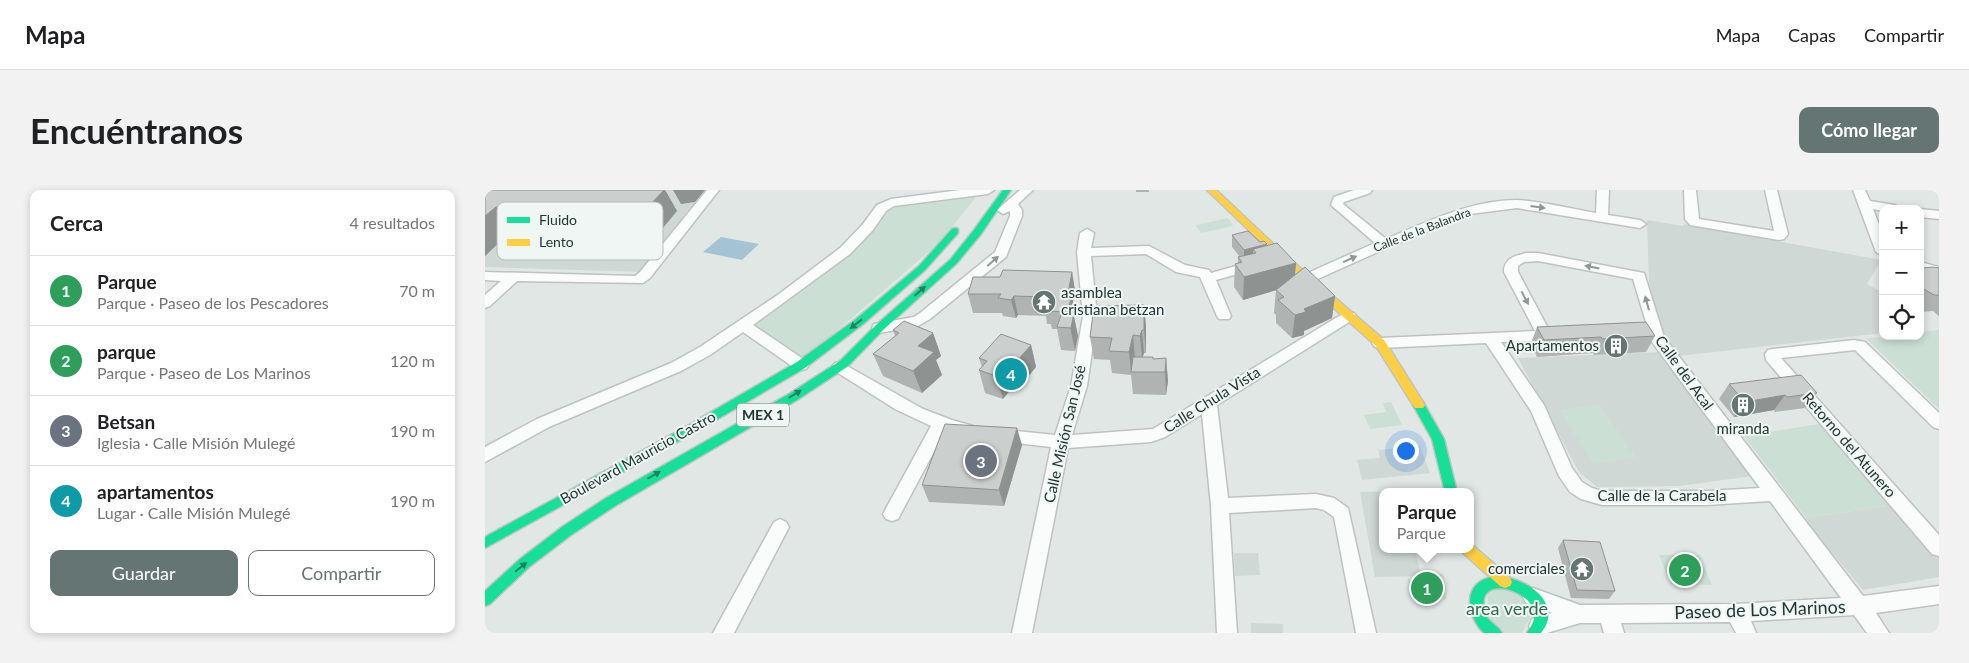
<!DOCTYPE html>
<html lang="es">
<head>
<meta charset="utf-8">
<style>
  body { margin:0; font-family:Lato,sans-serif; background:#f2f2f2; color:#202124 }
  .controls { position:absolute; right:15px; top:15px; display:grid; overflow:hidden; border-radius:10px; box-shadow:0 2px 8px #0003 }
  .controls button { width:45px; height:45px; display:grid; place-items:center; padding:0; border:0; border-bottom:1px solid #e0e0e0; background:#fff; color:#202124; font:25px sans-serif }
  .you { position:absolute; left:920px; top:260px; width:18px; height:18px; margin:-12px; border:4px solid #fff; border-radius:50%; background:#1a73e8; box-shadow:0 0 0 8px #1a73e833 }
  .badge { display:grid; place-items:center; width:32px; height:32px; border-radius:50%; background:#647573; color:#fff; font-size:16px; font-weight:700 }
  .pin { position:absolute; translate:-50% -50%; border:2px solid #fff; box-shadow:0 1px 5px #0006 }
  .popup { position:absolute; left:894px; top:298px; width:95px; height:65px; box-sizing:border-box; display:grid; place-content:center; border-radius:10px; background:#fff; filter:drop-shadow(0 1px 4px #0005); font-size:16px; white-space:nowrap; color:#757577 }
  .popup b { font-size:19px; color:#202124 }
  .popup::after { content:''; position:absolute; left:50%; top:100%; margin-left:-10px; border:10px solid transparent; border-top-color:#fff }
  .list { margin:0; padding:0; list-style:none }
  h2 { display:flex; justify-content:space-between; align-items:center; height:65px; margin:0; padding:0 20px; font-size:21px }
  h2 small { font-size:16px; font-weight:400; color:#757577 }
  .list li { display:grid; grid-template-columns:32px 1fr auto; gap:15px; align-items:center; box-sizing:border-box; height:70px; padding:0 20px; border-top:1px solid #e0e0e0 }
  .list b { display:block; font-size:19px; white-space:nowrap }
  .list p { margin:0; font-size:16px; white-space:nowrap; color:#757577 }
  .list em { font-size:16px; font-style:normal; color:#757577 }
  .actions { display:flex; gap:10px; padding:15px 20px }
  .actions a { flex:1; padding:11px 0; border:1px solid #647573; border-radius:10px; text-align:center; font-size:18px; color:#647573 }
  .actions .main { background:#647573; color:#fff }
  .icon { flex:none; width:28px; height:28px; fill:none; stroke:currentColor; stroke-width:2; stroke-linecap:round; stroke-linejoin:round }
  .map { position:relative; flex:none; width:1454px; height:443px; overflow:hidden; border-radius:10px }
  header { display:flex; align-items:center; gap:30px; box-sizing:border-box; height:70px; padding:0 25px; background:#fff; border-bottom:1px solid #e0e0e0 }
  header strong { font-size:24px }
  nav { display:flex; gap:28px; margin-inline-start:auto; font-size:18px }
  .intro { display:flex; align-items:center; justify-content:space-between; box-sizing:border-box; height:120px; padding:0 30px }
  h1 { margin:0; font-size:35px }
  .button { padding:12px 22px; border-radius:10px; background:#647573; color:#fff; font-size:18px; font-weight:700 }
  main { display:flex; gap:30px; padding:0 30px }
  aside { flex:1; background:#fff; border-radius:10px; box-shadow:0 2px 8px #0003 }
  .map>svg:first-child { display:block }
  .built { fill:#cfd8d5 }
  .green { fill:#cbdfd4 }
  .water { fill:#a4c4d3 }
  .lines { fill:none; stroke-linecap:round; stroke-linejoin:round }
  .street-casing { stroke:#bec3c2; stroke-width:3 }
  .fast-casing { stroke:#bec4c3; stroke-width:3 }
  .slow-casing { stroke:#bec4c3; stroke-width:3 }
  .street { fill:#fafbfb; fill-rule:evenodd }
  .fast { fill:#16e098; fill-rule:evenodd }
  .slow { fill:#ffcf43; fill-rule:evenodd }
  .wall { fill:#afb3b2 }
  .shaded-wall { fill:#8e9291 }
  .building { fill:#cbd0cf; stroke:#8e9291 }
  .oneway { fill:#8e9998 }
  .oneway2 { fill:#1c8362 }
  .labels { text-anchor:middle; stroke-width:4; stroke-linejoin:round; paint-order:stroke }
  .far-street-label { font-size:12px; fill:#213735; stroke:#eff6f4 }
  .shield { fill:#eff6f4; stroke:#5f706e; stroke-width:1 }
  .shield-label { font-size:14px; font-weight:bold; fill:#213735 }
  .poi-label { font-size:15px; fill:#213735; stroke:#eff6f4; text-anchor:end }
  .street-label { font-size:15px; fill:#213735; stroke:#eff6f4 }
  .near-park-label { font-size:18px; fill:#2f6b50; stroke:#eff6f4 }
  .near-street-label { font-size:18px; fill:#213735; stroke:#eff6f4 }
  .key { fill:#eff6f4; stroke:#b1bdbb; stroke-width:1 }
  .key-label { font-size:14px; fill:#213735 }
</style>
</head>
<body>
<header>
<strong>Mapa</strong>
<nav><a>Mapa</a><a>Capas</a><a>Compartir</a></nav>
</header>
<div class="intro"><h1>Encuéntranos</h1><a class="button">Cómo llegar</a></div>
<main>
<aside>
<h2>Cerca<small>4 resultados</small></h2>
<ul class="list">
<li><span class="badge" style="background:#2e9e5b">1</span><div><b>Parque</b><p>Parque · Paseo de los Pescadores</p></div><em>70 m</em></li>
<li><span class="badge" style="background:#2e9e5b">2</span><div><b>parque</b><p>Parque · Paseo de Los Marinos</p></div><em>120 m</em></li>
<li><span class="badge" style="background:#6b7280">3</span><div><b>Betsan</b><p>Iglesia · Calle Misión Mulegé</p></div><em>190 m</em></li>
<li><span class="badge" style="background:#0f9aa8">4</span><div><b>apartamentos</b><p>Lugar · Calle Misión Mulegé</p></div><em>190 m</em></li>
</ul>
<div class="actions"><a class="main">Guardar</a><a>Compartir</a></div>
</aside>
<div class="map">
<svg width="1454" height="443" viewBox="0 0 1454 443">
  <rect width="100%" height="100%" fill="#e1e7e5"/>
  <path class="built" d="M71,0h130l4,13 7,-1 -55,70 -157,-5v-12z
    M1162,30l36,6 1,-2 197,36 -14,24 16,9v40l-204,23 -14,-18 -11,-32 -5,-24z
    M1177,162l90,124 -73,10 -82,1 -18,-15 -61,-114z
    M935,256l10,27 -68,7 -5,-20 23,-2 -2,-8z
    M923,301l-25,1v57h32l6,27 -46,1 -15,-85z
    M1410,315l44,51v21l-76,13 -51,-61 -6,-11z
    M749,363h24l2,22 -25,1z
    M766,433l32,1v9h-32z"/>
  <path class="green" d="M494,3l-38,48 -139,120 -53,-37 43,-27 77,-61 14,-27 9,-5z
    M743,28l5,8 -32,7 -5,-8z
    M1454,140v79l-73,-71 54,-2v-4z
    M906,212l11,23 -32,4 -6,-14 22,-3 -3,-9z
    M1114,214l37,53 -42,7 -35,-54z
    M1340,233l70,82 -89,13 -62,-82z
    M1174,365h40l13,30 -41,-1z
    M943,383l15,1 3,25 -36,-2 -2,-18 20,1z
    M1022,395l28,23 -13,25h-17l-13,-7 -6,-37z"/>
  <path class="water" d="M236,47l38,7 -17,16 -39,-8z"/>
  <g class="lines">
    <g class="street-casing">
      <path id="street" d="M222,0h12l-69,88 -7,5 -126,-2 -27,25 -5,2v-13l16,-14 -16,-1v-8l150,4 5,-4z
        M475,0h34l-6,4 -94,12 -8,5 -13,19 -23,24 -97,71 53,36 3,4 -3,4 -5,1 -5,-1 -53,-37 -33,23 -29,16 -132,56 -64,35v-15l52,-28 134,-56 29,-16 79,-53 61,-46 23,-24 14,-19 14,-6z
        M535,0h13l-15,14 4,6v6l-16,41 -76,62 -12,7 -39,7 -5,-1 -2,-4 2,-4 40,-7 6,-4 75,-61 15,-36v-5l-7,3 -6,-4z
        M869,0h18l-2,3 -26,9 -1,2 43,35c41,-17 85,-39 131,-39 22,1 56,9 79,13l1,-23h12l-1,25 32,5 6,4 -6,4 -123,-20 -47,6 -81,33 -78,35h-10l-2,-3 2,-3 74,-33 -44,-38 3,-8z
        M1199,0h12l3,29 75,12 -9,-41h12l11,44 -4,5 -5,1 -89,-15 -5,-6z
        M1368,0h12l5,11 25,4 6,4h-18v2l-10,-2 10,26v21l-7,-4z
        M1435,19l19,2v8l-19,-2z
        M602,39l7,4 -3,15 58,-2 36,19 24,5 2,3 43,-12 7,4 -2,3 -43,12 15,36 -2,3h-10l-2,-3 -17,-39 -24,-5 -30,-18 -55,2 6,60 -10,70 -15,49 81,-6 191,-116h10l2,3 -2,3 -137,86 11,93 88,-4 18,4 14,10 28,125h-20l-22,-116 -10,-7 -8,-2 -87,5 8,120h-20l-6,-127 -9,-92 -37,23 -14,5 -83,6 -36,185h-20l39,-186 -53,-6 -6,-2 -2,-4 2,-4 6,-2 57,6 16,-49 12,-70 -6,-64 3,-19z
        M1041,63h12l106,20 20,64 199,259 76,-10v18l-63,9 13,20h-22l-13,-18 -103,6 5,12h-20l-6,-11 -109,1 3,10h-20l-3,-10h-21l-33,10h-15l-3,-7 3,-7 20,-6 -26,-10 -3,-6 3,-6 7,-3 47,17 156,-1 105,-6 -71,-97 -63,4h-105l-21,-6 -11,-7 -11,-16 -28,-65 -45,-68 -106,5 -5,-1 -3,-4 3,-4 5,-1 155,-7 -31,-59c0,-14 11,-16 22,-19zM1053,71l95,18 19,63 108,146 -53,3h-105l-10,-3 -10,-6 -10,-14 -28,-63 -43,-63 44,-1 12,-2 2,-4 -2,-4 -8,-1 -31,-58v-6l6,-4z
        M1435,72l19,5v9l-19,-5z
        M1369,150l11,2 74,71v16l-6,-2 -78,-77 -74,8 158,177v21l-7,-2 -166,-194 -1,-6 3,-4 5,-1z
        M355,172l83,47 29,11 21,6 2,4 -2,4 -6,2 -22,-5 -47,88 -6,2 -6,-2 -3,-5 48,-88 -36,-17 -60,-38 -3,-4 3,-4z
        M295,329l6,3 3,5 -55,106h-21l61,-111z"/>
    </g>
    <g class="fast-casing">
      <path id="fast" d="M518,0h8l-30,44 -25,30 -73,66 -36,37 -50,33 -182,106 -44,29 -42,32 -39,37 -5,2v-15l35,-32 42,-32 44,-29 183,-104 51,-33 35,-35 75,-66 24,-30z
        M470,38l3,1v4l-33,37 -62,54 -58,44 -108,63 -212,117v-11l204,-112 108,-63 58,-42 64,-54 33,-37z
        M934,211l4,1 21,37 13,53h-12l-13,-53 -19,-34z
        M1011,386c21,1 56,16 52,43 -1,5 -4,10 -7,14h-14c2,-4 6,-9 7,-14 6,-28 -61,-49 -49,-7 2,10 13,13 17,21h-18c-13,-12 -22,-40 -3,-52 5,-3 10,-4 15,-5z"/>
    </g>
    <g class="slow-casing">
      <path id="slow" d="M722,0h9l69,65 99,85 39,62 2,3 -2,3h-8l-39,-62 -97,-87z
        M986,354l39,34 2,4 -2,4 -5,2 -5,-2 -37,-33 -1,-4h9z"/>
    </g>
    <use href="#street" class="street"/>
    <use href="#fast" class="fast"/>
    <use href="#slow" class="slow"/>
  </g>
  <path class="wall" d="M0,0h180l12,21 -15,18 -57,-1 -16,15 -20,-1 -7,-8 -20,-1 -2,-3 -27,-1 -28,27z
    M651,0h13v2h-13z
    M747,45l28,7 36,21 -1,12 40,21 -3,22 -28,13v4l-12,3 -16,-15v-8l-2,-2 2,-23 -33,10 -9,-13 1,-23 3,-1v-6h2l-8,-10z
    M1435,76l3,2h16v48l-6,-5 -13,1z
    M587,82l3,19 -3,16 6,29 -3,15 -14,-1 -4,-21h-5l-1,-5h-4l-1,-8 -28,-1 -2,3 -13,-2 -1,-3h-29l-5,-19 32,-17z
    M659,115l2,22v26h-2l-1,4 10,2 13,-1 2,23 -2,14 -33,-1 -2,-19 -19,-2 -2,-13 -16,-1 -4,-22z
    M1052,137l118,9 -9,16 -52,3 -1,-2 -56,4 -6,-14z
    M408,140l40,3 8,23 -5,4 6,15 -20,18 -39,-17 -10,-22 22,-18z
    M546,155l5,22 -20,24 -5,-2 -8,10 -18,-6 -6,-23 3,-3 -3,-9z
    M1244,194l88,9 -12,15 -30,4 -1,-2 -40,7 -15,-18z
    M537,255l-18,61 -75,-4 -7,-17z
    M1078,350l52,51 -6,8 -38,-1 -13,-50z"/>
  <path class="shaded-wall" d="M179,0h1l12,21 -15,18 -14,-22z
    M188,0h32l-10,12 -14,2z
    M105,16l15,22 -16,15 -16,-22z
    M11,17l17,22 -28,27v-40z
    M782,54l-1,11 -10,-2 -3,-4v10l-9,3v-12z
    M811,73l-2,22 -51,15 1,-23z
    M587,82l3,19 -3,16 6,29 -3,15 -8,-39v-13z
    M529,106l4,19 -2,3 -5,-18z
    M850,106l-3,22 -28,13v4l-12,3 3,-23 9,-6z
    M659,115l2,22v26l-2,-23z
    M657,140l2,23 -2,5 -2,-22z
    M448,143l8,23 -5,4 6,15 -20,18 -9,-22 5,-25z
    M648,145l2,23 -4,14 -2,-20z
    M546,155l5,22 -20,24 -6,-22z
    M681,168l2,23 -2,14 -1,-23z
    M520,177l6,22 -8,10 -7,-23z
    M1300,205l-11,15 -40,7 11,-15z
    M532,238l5,17 -18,61 -5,-16z"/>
  <path class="building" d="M0,0h179l-16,17 -58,-1 -17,15 -20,-1 4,-4h-8l4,-4 -27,-1 3,-3 -33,-1 -11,9z
    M763,41l12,11 4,-1 3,3 -23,6 -12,-15z
    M792,53l19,20 -52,14 -9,-13 7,-2 -4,-5 18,-4 -3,-4z
    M1435,76l3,2 10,-1 6,1v27h-5l-14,-8z
    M820,77l30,29 -31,13 2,3 -11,3 -17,-15 6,-3 -8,-7z
    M518,80l69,2 -5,27h4l-4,13 -19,-1 2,-5 -6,-1 2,-8 -32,-1 -3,4 -13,-2 3,-4h-33l5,-17h27z
    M659,115v25h-2l-2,6 -7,-1 -4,17 -20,-1 3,-13 -22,-1 3,-23h4v-8z
    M577,122l12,1 -3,15 -14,-1z
    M419,131l29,12 -15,13 16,6 -21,19 -40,-17 26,-21 -6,-3z
    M1161,132l9,14 -53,3 -1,-2 -57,3 -7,-13z
    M516,144l30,11 -21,24 -5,-2 -9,9 -17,-6 8,-9 -8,-3z
    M648,167h20v2l13,-1 -1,14h-34z
    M1316,185l16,18 -30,4 -2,-2 -40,7 -16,-18z
    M460,234l72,4 -18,62 -77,-5z
    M1078,350l37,2 15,49 -38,-1z"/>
  <defs><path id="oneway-solid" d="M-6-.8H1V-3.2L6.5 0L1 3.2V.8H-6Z" transform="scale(1.25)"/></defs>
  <g class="oneway">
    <use href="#oneway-solid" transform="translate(1053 17) rotate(8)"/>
    <use href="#oneway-solid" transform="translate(865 69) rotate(-24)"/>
    <use href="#oneway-solid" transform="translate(508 71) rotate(-41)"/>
    <use href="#oneway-solid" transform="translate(1107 77) rotate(-169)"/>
    <use href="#oneway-solid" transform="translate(1040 108) rotate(62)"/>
    <use href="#oneway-solid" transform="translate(1162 113) rotate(-105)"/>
  </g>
  <g class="oneway2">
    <use href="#oneway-solid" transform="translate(435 101) rotate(-41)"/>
    <use href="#oneway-solid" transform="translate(371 134) rotate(142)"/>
    <use href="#oneway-solid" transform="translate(310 204) rotate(-32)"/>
    <use href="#oneway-solid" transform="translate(169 285) rotate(-30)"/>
    <use href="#oneway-solid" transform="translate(36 377) rotate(-39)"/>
  </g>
  <defs>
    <g id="temple-disc" transform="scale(1.25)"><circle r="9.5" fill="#647573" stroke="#eff6f4"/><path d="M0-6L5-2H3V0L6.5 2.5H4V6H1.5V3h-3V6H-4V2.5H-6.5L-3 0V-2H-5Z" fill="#fff"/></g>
    <g id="building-disc" transform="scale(1.25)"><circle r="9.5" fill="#647573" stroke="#eff6f4"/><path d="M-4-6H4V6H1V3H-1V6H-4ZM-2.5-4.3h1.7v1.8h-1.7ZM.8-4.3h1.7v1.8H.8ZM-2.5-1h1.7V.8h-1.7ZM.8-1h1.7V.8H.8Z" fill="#fff"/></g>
  </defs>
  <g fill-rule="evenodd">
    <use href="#temple-disc" x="559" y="112"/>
    <use href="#building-disc" x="1131" y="156"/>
    <use href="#building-disc" x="1258" y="215"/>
    <use href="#temple-disc" x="1097" y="379"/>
  </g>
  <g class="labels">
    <g class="far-street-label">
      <text transform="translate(937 40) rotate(-21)" y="4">Calle de la Balandra</text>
    </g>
    <rect class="shield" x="252" y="213.5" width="52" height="23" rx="4"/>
    <g class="shield-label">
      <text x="278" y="230">MEX 1</text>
    </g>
    <g class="poi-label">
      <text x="576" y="108" text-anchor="start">asamblea<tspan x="576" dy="17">cristiana betzan</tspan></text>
      <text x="1114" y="161">Apartamentos</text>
      <text x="1258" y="244" text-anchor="middle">miranda</text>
      <text x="1080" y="384">comerciales</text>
    </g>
    <g class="street-label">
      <text transform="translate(1199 183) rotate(54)" y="5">Calle del Acal</text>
      <text transform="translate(727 210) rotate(-32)" y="5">Calle Chula Vista</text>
      <text transform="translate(580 244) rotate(-77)" y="5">Calle Misión San José</text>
      <text transform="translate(1364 255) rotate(49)" y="5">Retorno del Atunero</text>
      <text transform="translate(153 268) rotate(-29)" y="5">Boulevard Mauricio Castro</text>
      <text x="1177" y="311">Calle de la Carabela</text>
    </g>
    <g class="near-park-label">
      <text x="1022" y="425">area verde</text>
    </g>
    <g class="near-street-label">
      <text transform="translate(1275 420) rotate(-2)" y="6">Paseo de Los Marinos</text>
    </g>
  </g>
  <rect x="12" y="12" width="166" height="58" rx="8" class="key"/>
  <rect x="22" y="27" width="23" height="6" fill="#16e098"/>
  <rect x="22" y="49" width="23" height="7" fill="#ffcf43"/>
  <g class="key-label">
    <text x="54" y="35">Fluido</text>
    <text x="54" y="57">Lento</text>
  </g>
</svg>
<div class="controls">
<button>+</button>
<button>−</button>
<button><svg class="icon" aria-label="locate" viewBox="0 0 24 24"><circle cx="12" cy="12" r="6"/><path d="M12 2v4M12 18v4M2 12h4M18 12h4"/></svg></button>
</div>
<div class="you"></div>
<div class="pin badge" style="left:942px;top:398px;background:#2e9e5b">1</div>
<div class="popup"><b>Parque</b>Parque</div>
<div class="pin badge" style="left:1200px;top:380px;background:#2e9e5b">2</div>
<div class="pin badge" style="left:496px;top:271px;background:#6b7280">3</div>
<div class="pin badge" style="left:526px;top:184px;background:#0f9aa8">4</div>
</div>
</main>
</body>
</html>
